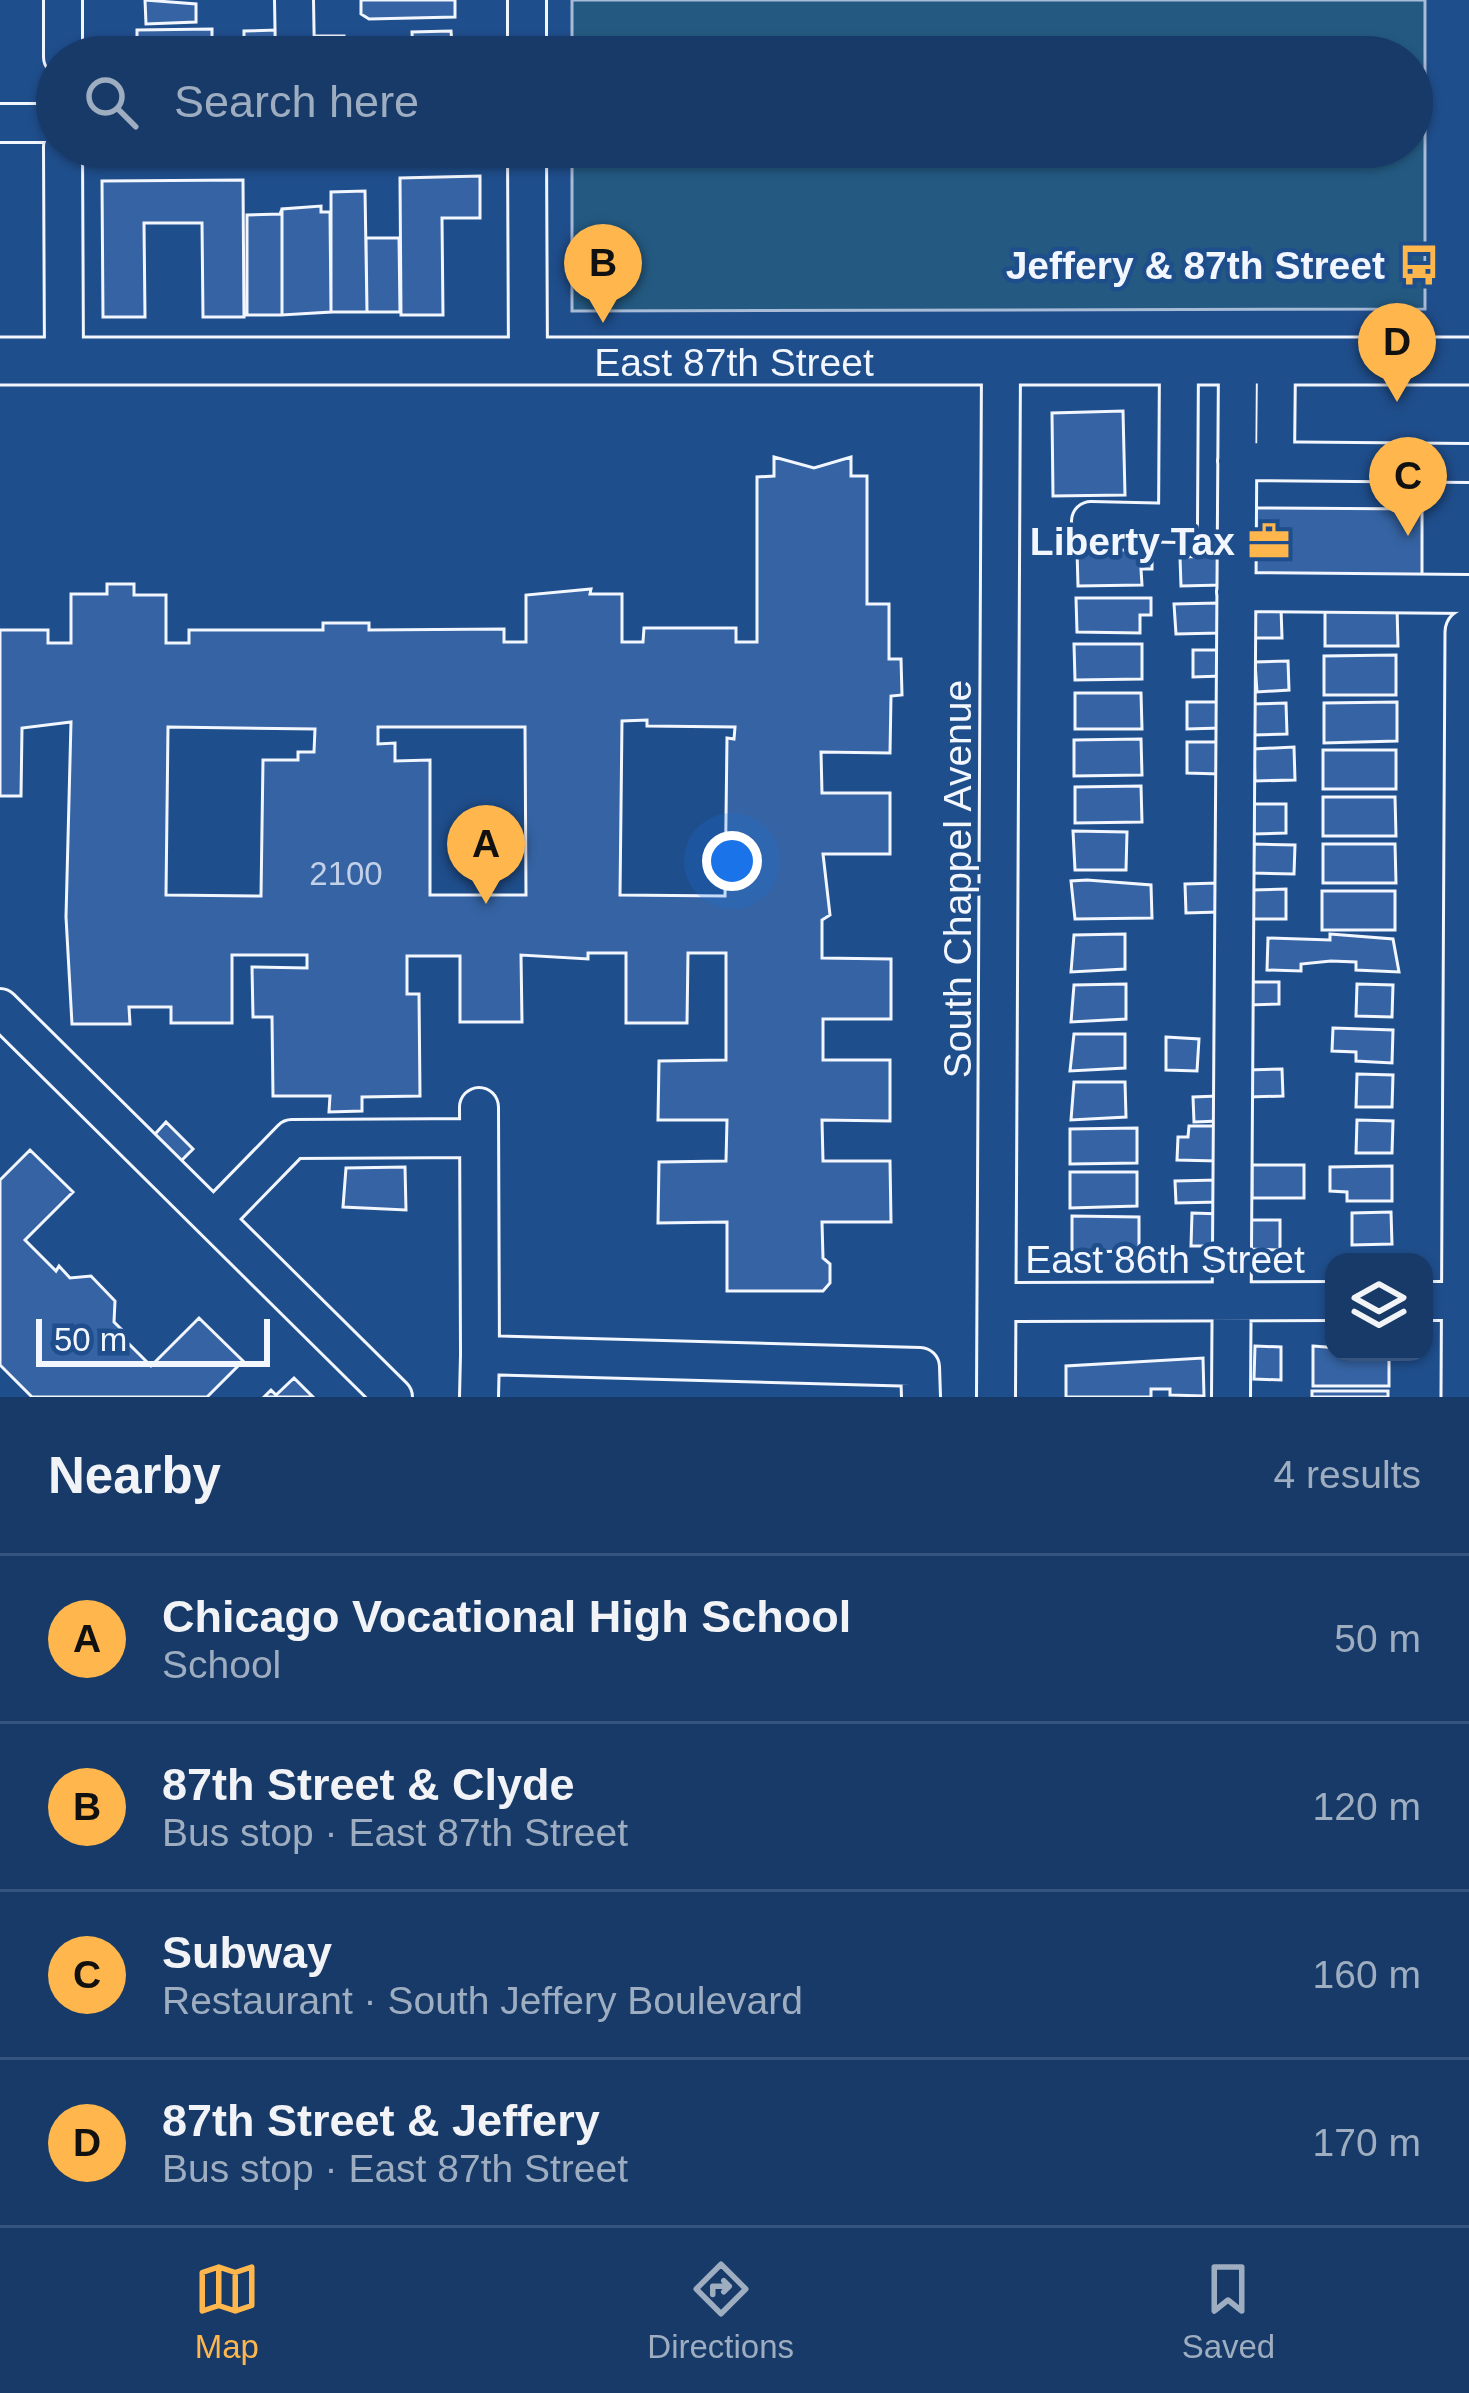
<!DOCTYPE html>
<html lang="en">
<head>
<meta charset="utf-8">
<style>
  body { margin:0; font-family:Helvetica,sans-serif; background:#20416f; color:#f1f3f6 }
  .controls { position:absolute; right:36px; bottom:36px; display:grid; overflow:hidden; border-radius:24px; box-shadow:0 3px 9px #0004 }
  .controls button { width:108px; height:108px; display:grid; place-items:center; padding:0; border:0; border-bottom:3px solid #36547d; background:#173a69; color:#f1f3f6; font:60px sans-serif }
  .scale { position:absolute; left:36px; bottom:30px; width:234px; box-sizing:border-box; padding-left:12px; border:6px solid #f2f6ff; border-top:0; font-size:33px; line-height:42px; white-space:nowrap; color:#f2f6ff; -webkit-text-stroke:9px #1f4e8c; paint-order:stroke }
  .you { position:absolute; left:732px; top:861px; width:42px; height:42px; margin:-30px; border:9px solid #fff; border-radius:50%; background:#1a73e8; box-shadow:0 0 0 18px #1a73e833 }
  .badge { display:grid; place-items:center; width:78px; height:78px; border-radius:50%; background:#ffb74d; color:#111; font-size:39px; font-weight:700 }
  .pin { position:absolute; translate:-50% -99px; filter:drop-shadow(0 3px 6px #0008) }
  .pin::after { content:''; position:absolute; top:63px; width:42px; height:36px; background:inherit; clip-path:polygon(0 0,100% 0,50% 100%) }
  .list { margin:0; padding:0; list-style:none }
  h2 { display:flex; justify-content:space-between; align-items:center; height:156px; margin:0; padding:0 48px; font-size:51px }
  h2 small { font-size:39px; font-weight:400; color:#9eadc0 }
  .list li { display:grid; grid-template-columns:78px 1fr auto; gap:36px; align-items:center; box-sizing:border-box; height:168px; padding:0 48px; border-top:3px solid #36547d }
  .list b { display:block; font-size:45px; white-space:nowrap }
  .list p { margin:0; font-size:39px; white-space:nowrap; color:#9eadc0 }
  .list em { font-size:39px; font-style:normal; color:#9eadc0 }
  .icon { flex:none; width:66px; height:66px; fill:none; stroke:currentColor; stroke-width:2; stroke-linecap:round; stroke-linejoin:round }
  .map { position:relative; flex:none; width:1469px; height:1397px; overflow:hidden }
  .search { position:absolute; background:#173a69; box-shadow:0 3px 9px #0004; left:36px; right:36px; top:36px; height:132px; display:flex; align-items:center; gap:30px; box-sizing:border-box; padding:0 42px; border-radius:66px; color:#9eadc0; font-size:45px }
  .sheet { height:828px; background:#173a69 }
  nav { display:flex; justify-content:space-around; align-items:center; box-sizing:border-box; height:168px; border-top:3px solid #36547d; background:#173a69; font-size:33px; color:#9eadc0 }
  nav a { display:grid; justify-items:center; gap:6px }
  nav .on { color:#ffb74d }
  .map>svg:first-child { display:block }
  .green { fill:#245a82; stroke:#a8bbd7; stroke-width:3 }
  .building { fill:#3563a3; stroke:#f2f6ff; stroke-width:3; fill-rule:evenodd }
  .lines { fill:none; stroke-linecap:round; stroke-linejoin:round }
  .minor-casing { stroke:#f2f6ff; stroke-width:42 }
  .major-casing { stroke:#f2f6ff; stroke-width:51 }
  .minor { stroke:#1f4e8c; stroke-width:36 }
  .major { stroke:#1f4e8c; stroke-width:45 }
  .labels { text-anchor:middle; stroke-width:9; stroke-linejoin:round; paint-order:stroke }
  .number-label { font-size:33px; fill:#c3d1e8 }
  .poi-label { font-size:39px; font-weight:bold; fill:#f2f6ff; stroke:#1f4e8c; text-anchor:end }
  .street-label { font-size:39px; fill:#f2f6ff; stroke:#1f4e8c }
</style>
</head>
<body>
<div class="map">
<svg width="1469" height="1397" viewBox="0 0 1469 1397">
  <rect width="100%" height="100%" fill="#1f4e8c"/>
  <path class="green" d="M572,0h853v309l-853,2v-164h840v-90h-840z"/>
  <path class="building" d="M145,0l51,4v18l-50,2z
    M361,0h94v17l-86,2 -8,-5z
    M212,29v28h-75v-27z
    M277,30v27h-33v-26z
    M451,31l2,26h-40l-1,-25z
    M307,36h37v21h-37z
    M480,176v42h-38l1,97h-42l-1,-137z
    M243,180l1,137h-41l-1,-94h-58l1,94h-42l-1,-136z
    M365,191l2,121h-36v-120z
    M321,206v6h9l1,100 -49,3v-106z
    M282,209v106h-35v-100l33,-1z
    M366,238h33l1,74h-33z
    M1123,411l2,84 -72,1 -1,-83z
    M774,457l40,11 37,-11v19h16v128h22v55h12l1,36 -11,1 -1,57 -69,-1 1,41h68v61h-67l7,61 -8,5v38l69,1v60h-68v41h67v61l-68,-1 1,41h67l1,61h-69l1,36 7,6v19l-7,8h-96v-69l-69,1 1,-61 67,-1 1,-41h-69l1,-59 67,-1v-107h-38l-1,70h-61v-70h-38v6l-67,-4 1,67h-62v-66h-53v38h12l1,102 -58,1v14l-33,1 1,-16h-57l-1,-79h-19l-1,-50 55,1v-13h-75v68h-61v-16h-42l1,17h-58l-6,-107 5,-195 -49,6 -1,68h-21v-166h48v13h23v-49h36v-10h27v11h32v48h23v-13h134v-7h46v7l135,-1v13h22v-47l65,-6 -1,5h32v48h21l1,-14h92v14h21v-165l17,-1zM647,720v6l88,1 -1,12 -7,-1 -2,158 -105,-1 2,-174zM168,727l147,2 -1,23h-16v8h-35l-2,136 -95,-1zM378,727h147l1,168h-96v-135l-35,1v-18l-17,1z
    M1252,508l170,1v75l-170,-1z
    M1077,550h75v19h-11l1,16 -64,1z
    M1221,556l1,29 -41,1 -1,-29z
    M1076,598h75v17h-11v18l-63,-1z
    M1218,603l1,30 -43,1 -2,-30z
    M1325,607h72l1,39h-73z
    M1281,608l1,30h-32v-29z
    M1074,644h68v35l-67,1z
    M1193,650h29v26l-29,1z
    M1396,655v40h-72v-39z
    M1288,661l1,29 -32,2 -2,-30z
    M1075,693h66l1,36h-67z
    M1187,702h32l1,26 -33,1z
    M1397,702v39l-73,2v-40z
    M1286,703l1,31 -33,1 -2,-31z
    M1141,739l1,36 -68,1v-36z
    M1187,742h33l-1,32 -32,-1z
    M1294,747l1,33 -40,1 -1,-32z
    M1323,750h73v39h-73z
    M1141,786l1,36 -67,1v-36z
    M1323,797h72l1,39h-73z
    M1254,804h32v29l-32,1z
    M1073,831l54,1 -1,38h-51z
    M1254,844l41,1 -1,29 -41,-1z
    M1323,844h72l1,39h-73z
    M1087,880l64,5 1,33 -77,1 -4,-38z
    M1218,883l1,29 -33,1 -1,-29z
    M1286,889v30h-33v-29z
    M1322,891h73v39h-73z
    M1125,934v35l-54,3 3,-37z
    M1330,934l63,5 6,33 -43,-2v-8l-25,-1 -30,3v7l-34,-1 1,-32 62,2z
    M1249,982h30v22l-30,1z
    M1126,984v35l-55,3 3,-37z
    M1357,984l36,1 -1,32 -36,-1z
    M1333,1028l60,2 -1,33 -36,-2v-9l-24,-1z
    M1074,1034h51v34l-55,3z
    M1166,1037l33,2 -2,32 -31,-1z
    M1282,1069l1,27 -34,1 -1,-27z
    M1357,1074l36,1 -1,32h-36z
    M1074,1082h51l1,35 -55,3z
    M1218,1096l1,25 -25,1 -1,-25z
    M1357,1120l36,1 -1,32h-36z
    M166,1122l27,27 -20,20 -26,-26z
    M1189,1126h28v35l-40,-1 1,-23h10z
    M1137,1128v35l-67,1v-35z
    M30,1150l43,42 -48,48 31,31 3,-5 11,12 21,-2 24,25 -1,21 11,11 -3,4 29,29 48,-48 44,43 -36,36h-175l-32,-32v-185z
    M1252,1165h52v33h-52z
    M1392,1166v35h-45v-9l-17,-1v-24z
    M405,1167l1,43 -63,-3 3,-39z
    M1070,1172h67v34l-67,2z
    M1217,1180l1,22 -42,1 -1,-22z
    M1391,1212l1,32 -40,1v-32z
    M1192,1213l30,1v32h-31z
    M1072,1216l67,1v34l-67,1z
    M1246,1220h34v30l-34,-1z
    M1255,1346l26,1v33l-27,-1z
    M1313,1346l76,6v34h-76z
    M1203,1358l1,38 -34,-1v-6h-19v8h-85v-31z
    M294,1378l19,19h-49l7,-7 5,5z
    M1312,1391h76v6h-76z"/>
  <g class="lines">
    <g class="minor-casing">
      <path id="minor" d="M63,0v57
        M294,0l1,57
        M527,0v57
        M0,123h57
        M63,147l1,214
        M527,147l1,216
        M1237,461l232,2
        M1275,461l1,-100
        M1091,521l87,2 1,-162
        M1236,592l233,2
        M0,1008l393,389
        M479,1107l1,248
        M214,1219l78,-80 187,-1
        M1424,1301h45
        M997,1302l337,-1
        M479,1397l1,-42 440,12 1,30
        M996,1397l5,-1035
        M1231,1397l7,-1036"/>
    </g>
    <g class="major-casing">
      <path id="major" d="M0,361h1469
        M1465,1397l4,-765"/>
    </g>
    <use href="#minor" class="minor"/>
    <use href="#major" class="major"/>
  </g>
  <defs>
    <g id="bus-bare" transform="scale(3.24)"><path d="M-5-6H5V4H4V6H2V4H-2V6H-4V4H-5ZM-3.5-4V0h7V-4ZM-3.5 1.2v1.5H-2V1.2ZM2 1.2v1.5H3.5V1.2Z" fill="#ffb74d" stroke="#1f4e8c" stroke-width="2.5" paint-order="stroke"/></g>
    <g id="office-bare" transform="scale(3.24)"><path d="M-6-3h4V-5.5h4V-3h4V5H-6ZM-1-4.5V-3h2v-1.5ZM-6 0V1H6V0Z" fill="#ffb74d" stroke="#1f4e8c" stroke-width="2.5" paint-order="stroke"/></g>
  </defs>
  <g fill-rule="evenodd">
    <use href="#bus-bare" x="1419" y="265"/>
    <use href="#office-bare" x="1269" y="541"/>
  </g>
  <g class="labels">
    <g class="number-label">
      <text x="346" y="885">2100</text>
    </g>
    <g class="poi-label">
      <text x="1385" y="279">Jeffery &amp; 87th Street</text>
      <text x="1235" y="555">Liberty Tax</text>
    </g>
    <g class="street-label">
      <text x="734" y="376">East 87th Street</text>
      <text transform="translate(957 879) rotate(-90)" y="14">South Chappel Avenue</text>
      <text x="1165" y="1273">East 86th Street</text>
    </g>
  </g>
</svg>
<div class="controls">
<button><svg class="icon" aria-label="layers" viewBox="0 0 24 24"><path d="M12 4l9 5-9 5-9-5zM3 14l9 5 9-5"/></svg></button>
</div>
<div class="scale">50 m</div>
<div class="you"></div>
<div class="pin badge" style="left:486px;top:904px">A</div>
<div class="pin badge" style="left:603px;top:323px">B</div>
<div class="pin badge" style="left:1408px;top:536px">C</div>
<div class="pin badge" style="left:1397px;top:402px">D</div>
<div class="search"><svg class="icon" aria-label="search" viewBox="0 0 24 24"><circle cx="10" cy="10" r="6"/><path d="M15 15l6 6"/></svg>Search here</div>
</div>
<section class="sheet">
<h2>Nearby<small>4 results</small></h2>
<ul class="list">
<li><span class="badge">A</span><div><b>Chicago Vocational High School</b><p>School</p></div><em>50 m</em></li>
<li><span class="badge">B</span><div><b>87th Street &amp; Clyde</b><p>Bus stop · East 87th Street</p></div><em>120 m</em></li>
<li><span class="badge">C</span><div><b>Subway</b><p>Restaurant · South Jeffery Boulevard</p></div><em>160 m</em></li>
<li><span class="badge">D</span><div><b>87th Street &amp; Jeffery</b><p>Bus stop · East 87th Street</p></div><em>170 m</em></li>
</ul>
</section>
<nav>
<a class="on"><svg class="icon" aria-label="map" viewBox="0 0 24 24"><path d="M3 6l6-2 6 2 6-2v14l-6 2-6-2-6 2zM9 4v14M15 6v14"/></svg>Map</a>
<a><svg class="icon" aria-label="directions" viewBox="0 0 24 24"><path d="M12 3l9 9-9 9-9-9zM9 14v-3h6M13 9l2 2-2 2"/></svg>Directions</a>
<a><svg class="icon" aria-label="saved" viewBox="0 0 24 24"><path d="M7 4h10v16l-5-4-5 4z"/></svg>Saved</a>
</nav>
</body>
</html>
